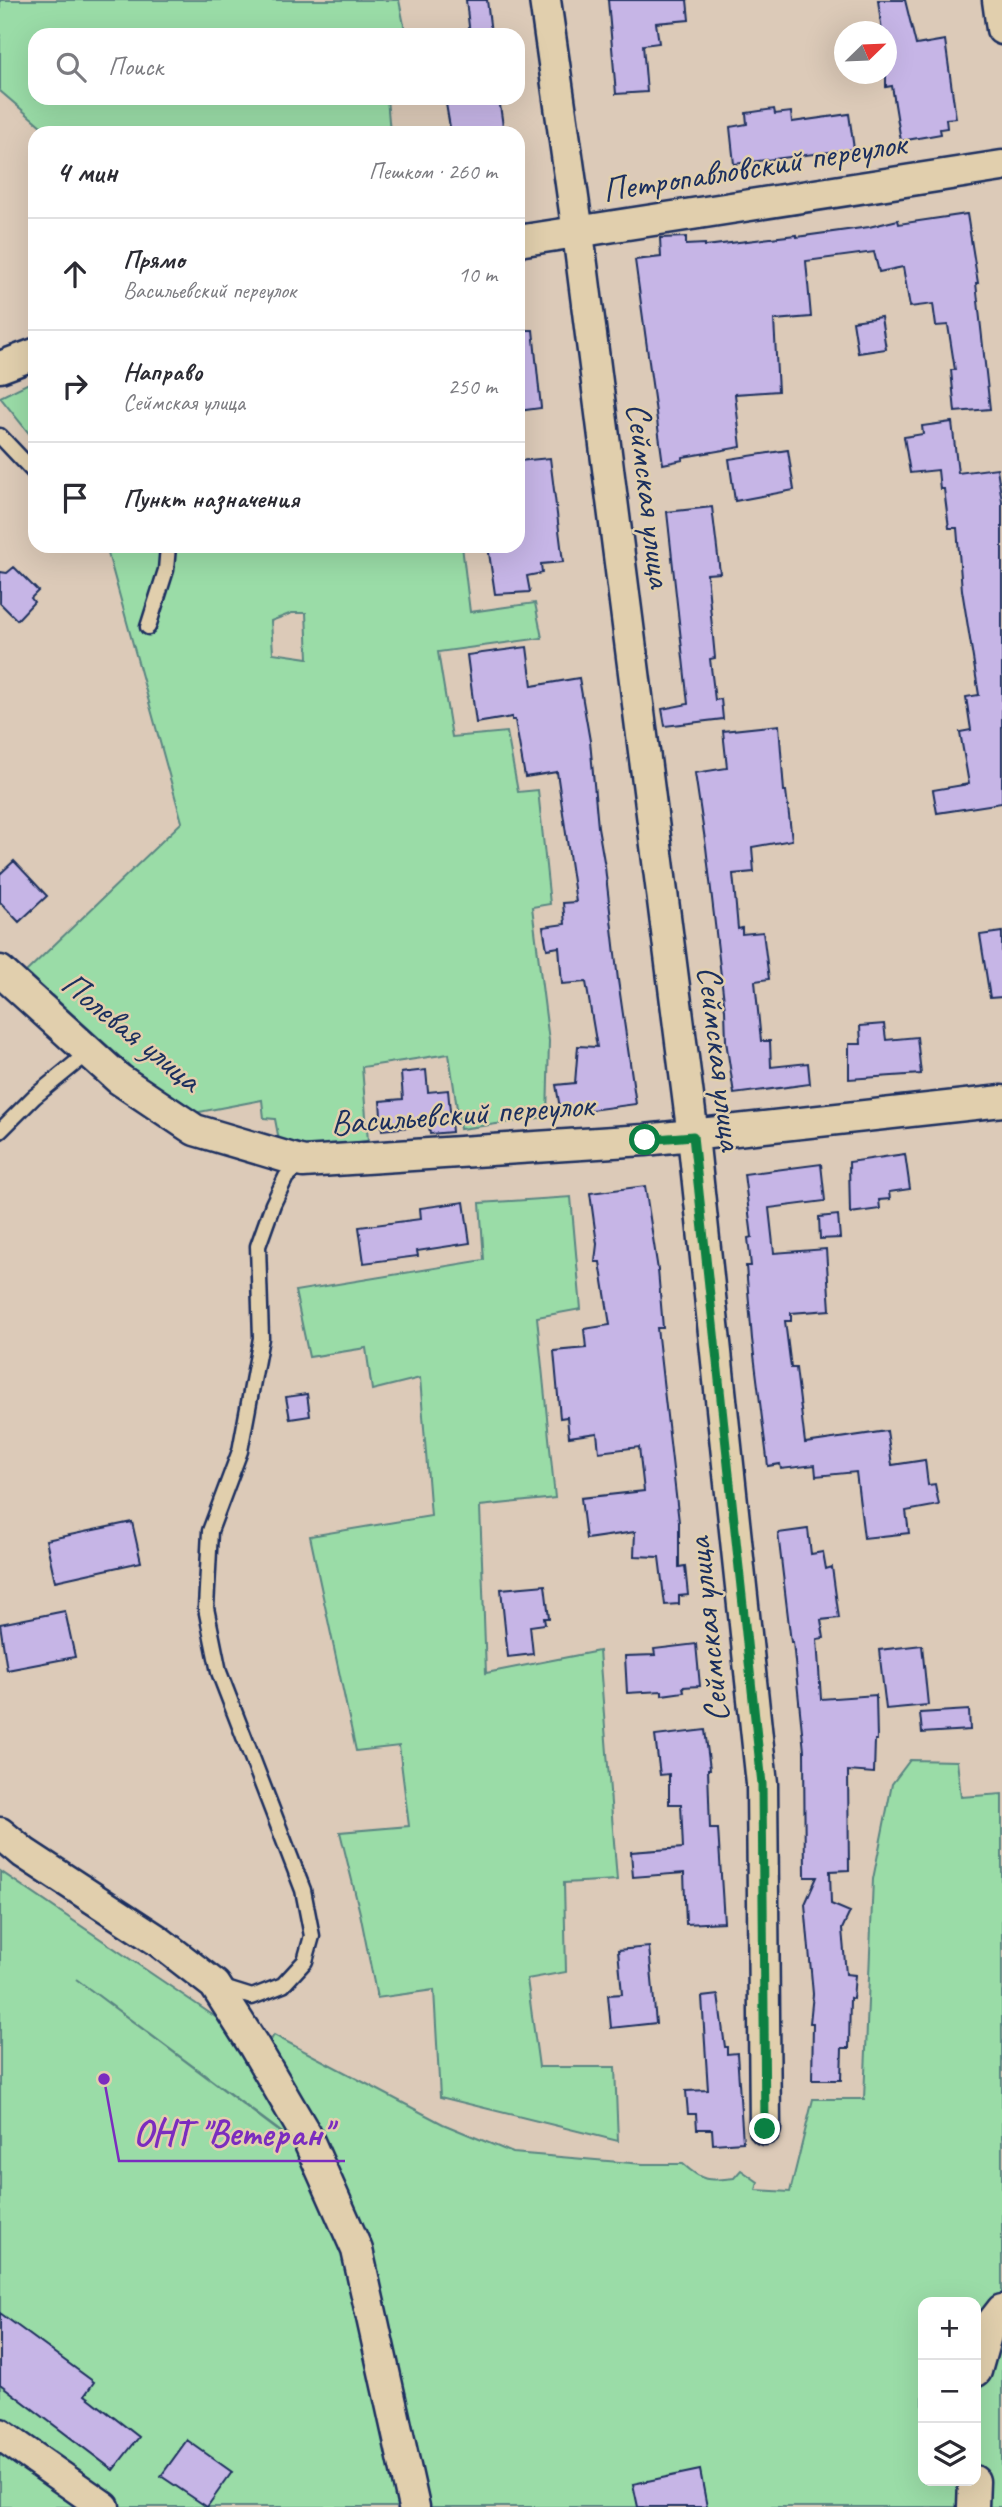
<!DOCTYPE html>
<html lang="ru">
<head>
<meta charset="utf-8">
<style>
  body { margin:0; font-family:Caveat,sans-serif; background:#f2f2f3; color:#2b2b33 }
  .controls { position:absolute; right:21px; bottom:21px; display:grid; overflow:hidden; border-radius:14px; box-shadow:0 7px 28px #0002 }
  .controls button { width:63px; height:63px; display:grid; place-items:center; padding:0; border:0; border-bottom:2px solid #e1e1e2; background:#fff; color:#2b2b33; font:35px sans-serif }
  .compass { position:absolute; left:834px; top:21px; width:63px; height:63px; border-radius:50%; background:#fff; box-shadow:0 7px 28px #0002; rotate:67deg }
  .stop { position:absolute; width:21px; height:21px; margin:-16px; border:5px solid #0b8043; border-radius:50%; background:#fff }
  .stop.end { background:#0b8043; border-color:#fff; box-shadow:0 2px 7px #0008 }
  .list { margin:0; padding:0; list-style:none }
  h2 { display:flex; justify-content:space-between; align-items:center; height:91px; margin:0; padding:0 28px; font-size:30px }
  h2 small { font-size:23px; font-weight:400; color:#7c7c81 }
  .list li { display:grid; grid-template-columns:46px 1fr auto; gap:21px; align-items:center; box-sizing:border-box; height:112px; padding:0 28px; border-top:2px solid #e1e1e2 }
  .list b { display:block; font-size:26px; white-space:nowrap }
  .list p { margin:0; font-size:23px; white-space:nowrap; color:#7c7c81 }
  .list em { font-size:23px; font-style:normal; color:#7c7c81 }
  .icon { flex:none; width:38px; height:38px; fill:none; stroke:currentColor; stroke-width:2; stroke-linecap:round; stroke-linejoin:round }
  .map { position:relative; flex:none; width:1002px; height:2507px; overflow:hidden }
  .search { position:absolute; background:#fff; box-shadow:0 7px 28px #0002; left:28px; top:28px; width:497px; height:77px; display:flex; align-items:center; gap:18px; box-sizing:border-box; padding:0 24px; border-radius:21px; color:#7c7c81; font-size:26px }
  .panel { position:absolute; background:#fff; box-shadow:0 7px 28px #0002; left:28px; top:126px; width:497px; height:427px; border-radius:21px }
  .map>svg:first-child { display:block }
  .green { fill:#9adca7; stroke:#5a8682; stroke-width:2; fill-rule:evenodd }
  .building { fill:#c6b5e6; stroke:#1b2f5e; stroke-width:2 }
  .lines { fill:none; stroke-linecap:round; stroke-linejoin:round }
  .lane-casing { stroke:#1b2f5e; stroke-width:19 }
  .street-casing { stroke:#1b2f5e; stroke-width:35 }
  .lane { stroke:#e1cfad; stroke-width:14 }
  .street { stroke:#e1cfad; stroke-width:30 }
  .route { stroke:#0b8043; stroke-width:9 }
  .labels { text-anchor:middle; stroke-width:5; stroke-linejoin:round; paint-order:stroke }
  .street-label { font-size:35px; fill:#1b2f5e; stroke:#e1cfad }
  .leader { fill:none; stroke:#7b2cbf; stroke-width:2.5 }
  .callout-dot { fill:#7b2cbf; stroke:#e1cfad; stroke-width:2.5 }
  .callout-label { font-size:37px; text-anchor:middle; font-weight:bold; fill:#7b2cbf; stroke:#e1cfad; stroke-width:5; stroke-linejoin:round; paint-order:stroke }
</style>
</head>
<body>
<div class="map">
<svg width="1002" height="2507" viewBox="0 0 1002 2507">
  <rect width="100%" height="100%" fill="#dccab8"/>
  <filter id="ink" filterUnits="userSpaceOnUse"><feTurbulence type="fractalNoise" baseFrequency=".0143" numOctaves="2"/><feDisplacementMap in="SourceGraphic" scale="14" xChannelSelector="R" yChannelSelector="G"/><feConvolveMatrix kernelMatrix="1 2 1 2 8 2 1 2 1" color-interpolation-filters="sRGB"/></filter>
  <g filter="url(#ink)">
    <path class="green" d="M0,0h399l7,35h-371v63h352l3,35h-341l-49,-42z
      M35,380v61l-35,-44z
      M106,546h356l8,66 65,-9 7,35 -104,14 14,85 55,-5 11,60 20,-2 12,114 -18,3 17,134 -2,76 -87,12 -11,-75 -87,13 6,74 -87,10 -6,-32 -11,-1 -2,-18 -78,15 -158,-143 156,-150zM292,613h14l2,45 -35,-5 -2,-32z
      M571,1197l10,112 -44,8 18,181 -75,8 6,167 113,-22 18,229 -53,3 2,89 -39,7 12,88h76l3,74 -178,-44 -6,-107 -57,8 -17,-85 -20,-81 69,-6 -10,-80 -43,5 -46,-215 121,-20 -11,-138 -48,12 -6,-42 -57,9 -14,-66 189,-31 -4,-57z
      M910,1760l47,1 4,36 41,-3v713h-1002v-636l245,166 6,36 23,-38 169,89 70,29 130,11h40c20,18 25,17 51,14l7,-8 17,12 -2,8 34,2 23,-93h51l9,-220 19,-95zM76,1979l244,182v1zM923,2302h53v179h-53z"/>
    <path class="building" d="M466,0h21l4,33 -21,2z
      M608,0h79l2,20 -33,3 3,20 -16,2 4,47 -31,2z
      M878,0h27l11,45 29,-5 11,78 -10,1 1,9 -7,1 1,5 -40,7 -9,-55 -6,1v-55h-4z
      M445,98h54l5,35h-53z
      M774,109l1,5 16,-2 1,10 57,-8 5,35 -120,15 -4,-37 17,-3 -1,-11z
      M967,214l11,69h-2l14,126 -35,3 -4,-42h4l-7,-45 -12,1 -3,-22 -23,3 -7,-40 -24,5 -5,-20 -68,9 5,56 -37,3 4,71 -43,3 6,53 -58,10v3l-20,4 -28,-204 26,-3 -1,-19 26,-1v8l19,-1v2l91,-11v2l73,-10 29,-7 1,4z
      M881,317l5,32 -28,4 -5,-32z
      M518,330h15l8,78 -23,3z
      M952,422l6,51 39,-5 5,33v302l-65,10 -4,-23 36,-6 -9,-52 11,-2 -5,-33 13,-2 -17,-105 -5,-62h-8l-5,-39h-4l-2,-19 -28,3 -6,-36 19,-3 -1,-8z
      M788,450l6,40 -59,11 -6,-42z
      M550,458l13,104 -22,2 1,9 -15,3 3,16 -35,2 -7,-48h30v-85z
      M712,507l8,66 -13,1 8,84 -5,1 5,41 6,-1 2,20 -58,7 -3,-17 26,-5 -21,-192z
      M14,567l24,24 -7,7 3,4 -17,18 -17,-17v-31l7,1z
      M527,647l5,39 47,-8 11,63 8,86 7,40 13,113 18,124 -75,10 -5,-29 19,-2 3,-37 19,1 -11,-65 -24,2 -3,-37 -12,2 -4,-22 22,-3 -2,-21 13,-1 -19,-130 -32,5 -10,-57h-3v-3l-36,6 -9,-68z
      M779,725l5,66h2l6,49 -40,7 2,25 -21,2 1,10 4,45 4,-1v6l21,-2 6,47 -14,2 6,60h9l1,26 37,-4 2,21 -76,10 -8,-53 -1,-31 -19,-163 -11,-74 32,-5 -4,-37z
      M14,861l33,35 -28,26 -19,-20v-28z
      M1002,932v65l-12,1 -10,-63z
      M884,1024l2,16 31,-3 4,37 -72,5v-35h12l-1,-18z
      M426,1070l2,22 20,-2 4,42 -22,2 -1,-9 -47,5 -2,-29 23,-2 -2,-26z
      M905,1154l5,35 -21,3 1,7 -11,1 1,9 -30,4 -1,-51z
      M821,1164l4,37 -56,7 5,45 52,-4 4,61 -39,3v8h-6l6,47h5l9,75 82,-12 5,34 33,-5 3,25 7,-1 4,21 -33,6 3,22 -45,5 -8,-66 -40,4 -1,-11 -34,4 -1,-5 -12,2 -16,-127 -6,-73h5l-3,-28 4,-1 -8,-63z
      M645,1186l13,84 5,58h-6l22,194v45l6,-1 3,29 -9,1v8l-14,1 -6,-48 -25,-1 1,-24 -49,7 -5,-41 63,-7 -5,-44 -40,5 -2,-19 -28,4 -2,-20 -7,1 -6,-67 32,-3 -2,-19 26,-4 -10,-63h-5l2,-18 -7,-51z
      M464,1202l6,41 -53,8 1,5 -54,7 -5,-36 62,-8 -1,-11z
      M838,1215l2,23 -20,1 -1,-22z
      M307,1394l3,22 -20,3 -4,-22z
      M132,1522l9,40 -86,19 -9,-41z
      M808,1529l3,25 12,-2 3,17 6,-2 7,51 -18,2 3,18 -7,1 4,60 55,-4 1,45h-2l-1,33 -26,-2 1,99 -19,1 1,33 19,8 -8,17 4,45 9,1 -2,24 -3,-1 -1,50h-7l-1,32h-29l1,-57h-3l3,-29 -8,-90 12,-27h-12l-1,-126 -11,-109h-2l-13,-109z
      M545,1585l4,33h-5l1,6 -15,2 3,28 -25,3 -7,-68z
      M65,1611l10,46 -68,13 -7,-46z
      M696,1644l4,42 -17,1 1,5 -22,3v-4l-35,2 -2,-37 30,-1 -1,-6z
      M922,1645l6,60 -42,4 -7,-59z
      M969,1710l1,20 -48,3 -2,-20z
      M705,1730l5,39h-2l2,60h8l6,93 -38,2 -2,-51 -51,4 -2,-25 52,-4 -2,-44h-12v-30l-9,1 -5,-39z
      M649,1947l7,76 -45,5 -3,-33 14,-1 -4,-44z
      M718,1995l7,52h2v7l10,-1 6,89 -30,2 -1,-15h-15l-1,-15h-8l-2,-23 22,-1 -6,-93z
      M0,2313l94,69 -9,13 54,42 -26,33 -113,-86z
      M187,2440l45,32 -25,35 -46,-31z
      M700,2470l7,37h-69l-5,-23z"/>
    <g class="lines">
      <g class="lane-casing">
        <path id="lane" d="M0,436l35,37
          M148,627l18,-57 2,-24
          M0,1131l34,-34 55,-45
          M220,1987l32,10 31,-12 22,-24 7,-25 -9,-46 -84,-218 -13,-64 4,-77 30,-80 21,-113 -3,-92 15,-42 13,-27 17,-15"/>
      </g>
      <g class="street-casing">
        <path id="street" d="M545,0l33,233 115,903 69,648 3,345
          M998,0l4,29
          M518,241l484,-75
          M0,367l35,-13
          M0,971l119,108 76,51 108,32 342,-22 357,-39
          M0,1833l24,20 133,87 58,45 39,61 52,89 51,115 57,257
          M976,2371l12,-43 14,-18
          M0,2434l104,73
          M973,2507l1,-26"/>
      </g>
      <use href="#lane" class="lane"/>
      <use href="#street" class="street"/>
    </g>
  </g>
  <g class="lines" filter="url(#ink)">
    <path class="route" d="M645,1140l48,-4 69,648 3,345"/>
  </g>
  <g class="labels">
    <g class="street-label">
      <text transform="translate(754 166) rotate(-9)" y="12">Петропавловский переулок</text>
      <text transform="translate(650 495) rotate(83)" y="12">Сеймская улица</text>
      <text transform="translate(132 1031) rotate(39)" y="12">Полевая улица</text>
      <text transform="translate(721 1058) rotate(83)" y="12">Сеймская улица</text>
      <text transform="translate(462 1113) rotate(-4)" y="12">Васильевский переулок</text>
      <text transform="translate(707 1630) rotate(-96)" y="12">Сеймская улица</text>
    </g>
  </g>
  <path class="leader" d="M104 2079L119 2161H345"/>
  <circle class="callout-dot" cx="104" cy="2079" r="7"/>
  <g class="callout-label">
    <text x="232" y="2145">ОНТ "Ветеран"</text>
  </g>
</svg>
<div class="controls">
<button>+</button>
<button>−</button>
<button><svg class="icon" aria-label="layers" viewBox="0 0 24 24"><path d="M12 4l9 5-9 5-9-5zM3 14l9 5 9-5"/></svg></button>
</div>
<svg class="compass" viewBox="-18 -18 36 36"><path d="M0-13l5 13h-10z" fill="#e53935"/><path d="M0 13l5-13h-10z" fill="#7c7c81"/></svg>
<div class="stop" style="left:645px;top:1140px"></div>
<div class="stop end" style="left:765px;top:2129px"></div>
<div class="search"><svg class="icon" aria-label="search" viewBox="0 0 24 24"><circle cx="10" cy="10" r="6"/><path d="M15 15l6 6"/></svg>Поиск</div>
<section class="panel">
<h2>4 мин<small>Пешком · 260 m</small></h2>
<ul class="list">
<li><svg class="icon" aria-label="ahead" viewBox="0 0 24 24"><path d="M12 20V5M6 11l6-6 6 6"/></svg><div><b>Прямо</b><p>Васильевский переулок</p></div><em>10 m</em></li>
<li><svg class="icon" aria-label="right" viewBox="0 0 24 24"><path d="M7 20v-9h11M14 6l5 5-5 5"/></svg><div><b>Направо</b><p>Сеймская улица</p></div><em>250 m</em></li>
<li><svg class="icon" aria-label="arrive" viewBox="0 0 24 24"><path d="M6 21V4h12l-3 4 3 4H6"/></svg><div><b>Пункт назначения</b></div></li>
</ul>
</section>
</div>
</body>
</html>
